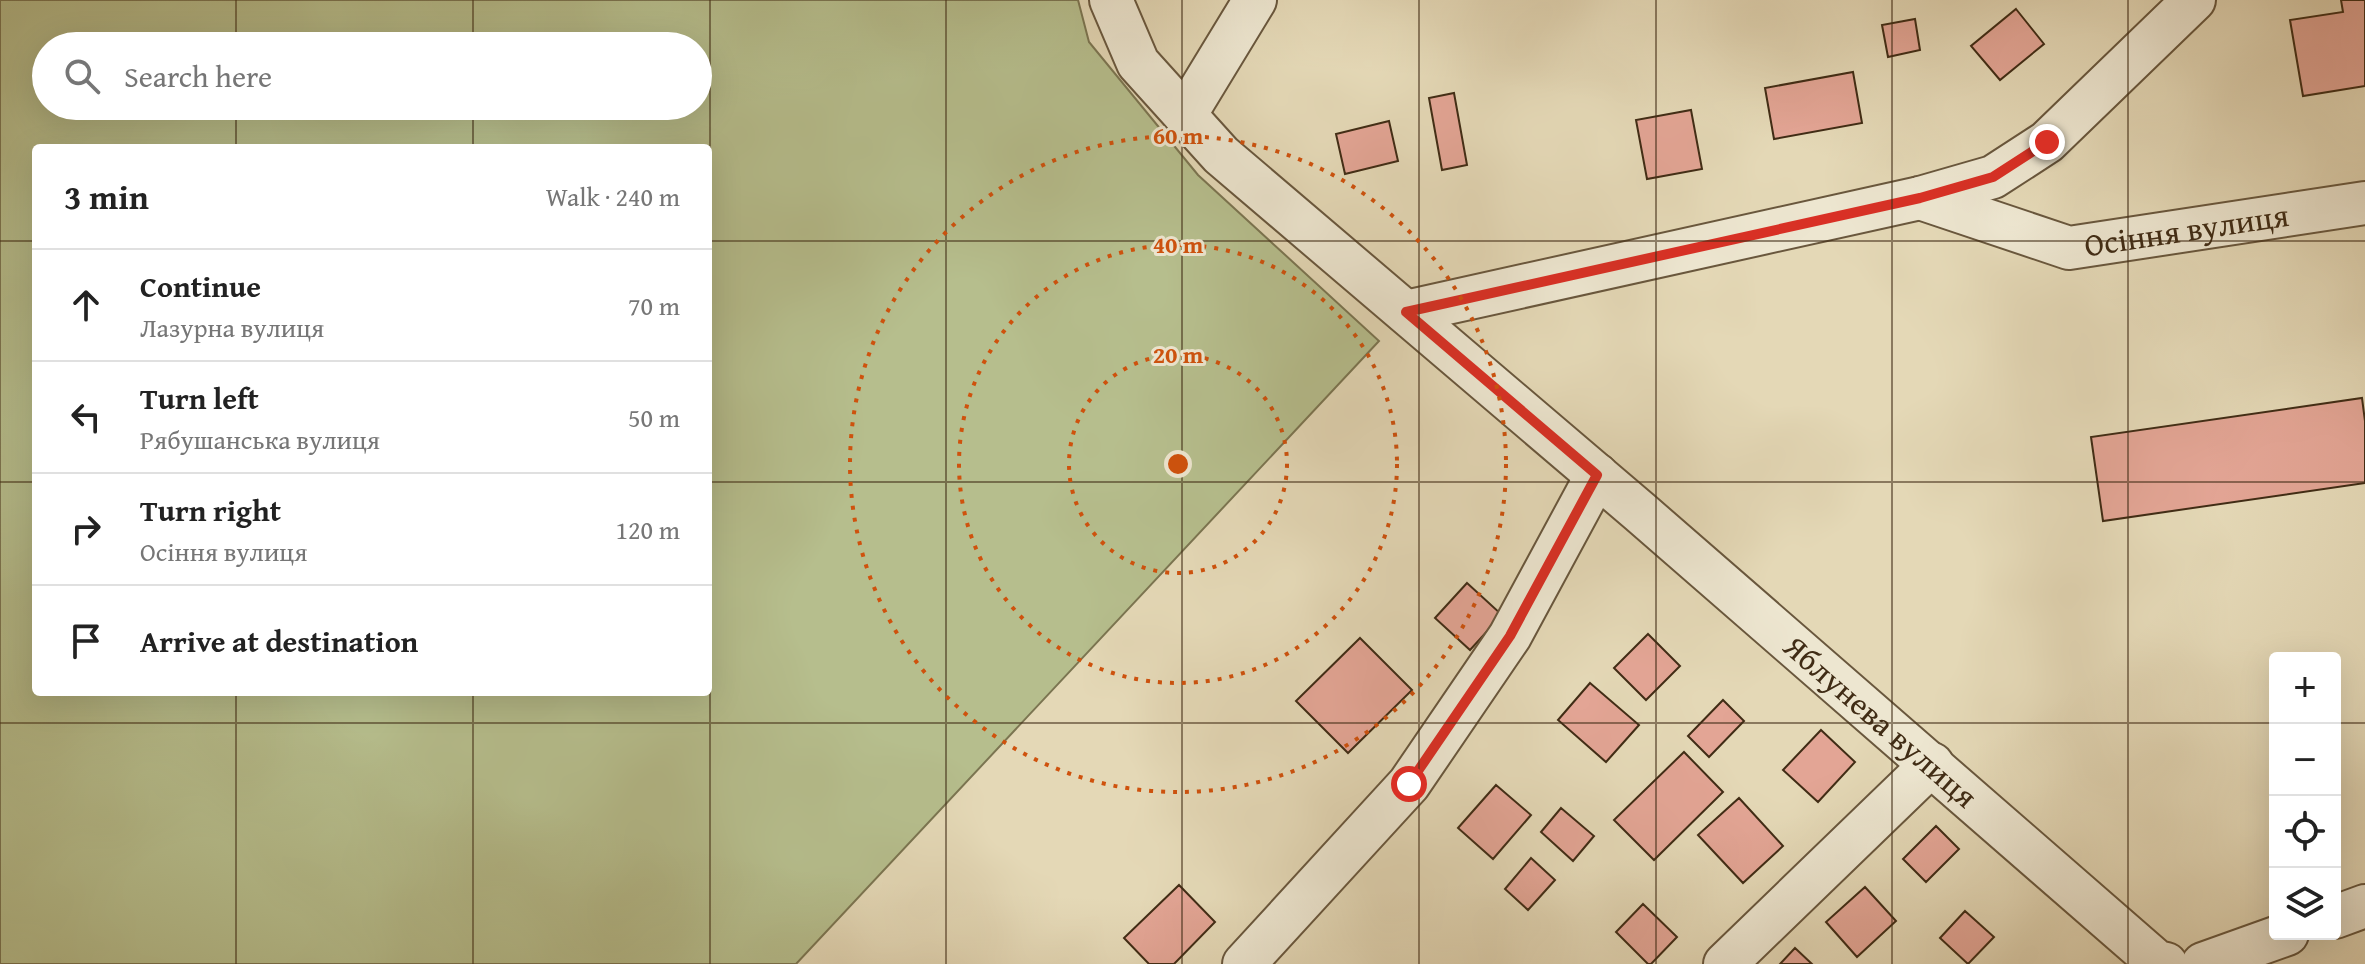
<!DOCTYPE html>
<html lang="en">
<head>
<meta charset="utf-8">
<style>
  body { margin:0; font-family:"Gentium Book Plus",serif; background:#f2f2f2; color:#222 }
  .controls { position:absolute; right:24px; bottom:24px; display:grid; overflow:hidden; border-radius:8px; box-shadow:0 8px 32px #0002 }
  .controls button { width:72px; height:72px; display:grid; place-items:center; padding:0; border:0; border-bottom:2px solid #e0e0e0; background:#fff; color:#222; font:40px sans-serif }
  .stop { position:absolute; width:24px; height:24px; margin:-18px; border:6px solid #d93025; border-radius:50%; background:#fff }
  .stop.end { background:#d93025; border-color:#fff; box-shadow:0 2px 8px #0008 }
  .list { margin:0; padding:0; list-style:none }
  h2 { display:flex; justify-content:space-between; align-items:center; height:104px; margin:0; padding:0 32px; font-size:34px }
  h2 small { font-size:26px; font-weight:400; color:#767676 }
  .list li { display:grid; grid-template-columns:52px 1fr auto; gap:24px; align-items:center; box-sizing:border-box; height:112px; padding:0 32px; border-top:2px solid #e0e0e0 }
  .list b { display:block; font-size:30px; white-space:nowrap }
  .list p { margin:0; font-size:26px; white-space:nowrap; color:#767676 }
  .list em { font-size:26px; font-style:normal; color:#767676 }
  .icon { flex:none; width:44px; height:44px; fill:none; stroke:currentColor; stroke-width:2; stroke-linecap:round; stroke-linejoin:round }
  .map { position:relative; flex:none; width:2365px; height:964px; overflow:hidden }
  .search { position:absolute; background:#fff; box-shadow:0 8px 32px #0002; left:32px; top:32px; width:680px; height:88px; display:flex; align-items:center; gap:20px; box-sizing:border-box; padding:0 28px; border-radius:44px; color:#767676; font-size:30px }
  .panel { position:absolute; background:#fff; box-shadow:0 8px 32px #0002; left:32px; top:144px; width:680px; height:552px; border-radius:8px }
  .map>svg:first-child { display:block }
  .green { fill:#b6be8d; stroke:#7b7551; stroke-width:2; fill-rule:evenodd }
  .building { fill:#e3a595; stroke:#402c15; stroke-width:2 }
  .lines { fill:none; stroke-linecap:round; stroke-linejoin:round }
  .minor-casing { stroke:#69573d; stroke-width:46 }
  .minor { stroke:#ede6d0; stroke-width:42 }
  .route { stroke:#d93025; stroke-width:10 }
  .grid { fill:none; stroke:#402c15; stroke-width:2; stroke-opacity:0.55 }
  .ring { fill:none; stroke:#cf520d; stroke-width:4; stroke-dasharray:4 8 }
  .labels { text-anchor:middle; stroke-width:6; stroke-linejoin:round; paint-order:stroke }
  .street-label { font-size:32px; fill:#402c15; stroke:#ede6d0 }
  .centre { fill:#cf520d; stroke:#ede6d0; stroke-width:4 }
  .ring-label { font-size:24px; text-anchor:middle; font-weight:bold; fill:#cf520d; stroke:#ede6d0; stroke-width:6; stroke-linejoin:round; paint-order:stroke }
</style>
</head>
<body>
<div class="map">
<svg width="2365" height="964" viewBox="0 0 2365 964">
  <rect width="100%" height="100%" fill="#e4d8b6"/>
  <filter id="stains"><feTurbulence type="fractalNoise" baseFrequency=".0025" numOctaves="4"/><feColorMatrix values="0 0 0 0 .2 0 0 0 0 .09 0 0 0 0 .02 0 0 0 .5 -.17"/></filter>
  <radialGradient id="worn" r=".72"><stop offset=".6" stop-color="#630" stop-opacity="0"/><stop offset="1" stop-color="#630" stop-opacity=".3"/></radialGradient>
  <path class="green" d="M0,0h1078l11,42 109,133 181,166 -583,623h-796zM46,46h652v60h-652zM36,148h672v544h-672z"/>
  <path class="building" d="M2341,0h24v86l-62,10 -13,-76 53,-8z
    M2016,9l28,35 -44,36 -29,-34z
    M1915,19l5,31 -32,7 -6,-32z
    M1853,72l9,51 -88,16 -9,-51z
    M1454,93l13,72 -25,5 -13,-72z
    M1691,110l11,59 -55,10 -11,-59z
    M1389,121l9,40 -53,13 -9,-40z
    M2362,398l3,23v62l-262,38 -12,-84z
    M1467,583l35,32 -32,35 -35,-32z
    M1648,634l32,32 -34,34 -32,-32z
    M1360,638l52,52 -64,63 -52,-52z
    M1590,683l49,42 -33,37 -48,-42z
    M1723,700l21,21 -35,36 -21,-21z
    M1821,730l34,32 -37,40 -35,-32z
    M1684,752l39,40 -69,68 -40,-40z
    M1496,785l35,30 -38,44 -35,-31z
    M1739,798l44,48 -40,37 -45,-48z
    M1561,808l33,28 -21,25 -32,-29z
    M1936,826l23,23 -33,33 -23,-23z
    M1531,858l24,22 -27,30 -23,-21z
    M1179,885l36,37 -41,42h-25l-25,-26z
    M1865,887l31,34 -39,36 -31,-35z
    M1643,904l34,33 -26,27h-3l-32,-32z
    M1965,911l29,26 -26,27 -28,-26z
    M1795,948l17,16h-32z"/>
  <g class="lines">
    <g class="minor-casing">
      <g id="minor">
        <path id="s1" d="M1111,0l27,63 83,92 419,357 517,450 9,2"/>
        <path d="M1185,115l70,-115"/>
        <path id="s2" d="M1920,198l149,50 296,-45"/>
        <path d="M1406,312l514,-114 73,-21 54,-35 147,-142"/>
        <path d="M2335,917l30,-11"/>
        <path d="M1244,964l165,-180 101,-148 87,-161"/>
        <path d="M1725,964l207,-200"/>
        <path d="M2203,964l84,-30"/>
      </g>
    </g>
    <use href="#minor" class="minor"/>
  </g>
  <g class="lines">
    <path class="route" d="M1409,784l101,-148 87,-161 -191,-163 514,-114 73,-21 54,-35"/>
  </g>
  <path class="grid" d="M236,0v46M473,0v46M710,0v964M946,0v964M1182,0v964M1419,0v964M1656,0v964M1892,0v964M2128,0v964M236,106v42M473,106v42M0,241h36M708,241h1657M0,482h36M708,482h1657M236,692v272M473,692v272M0,723h2275M2335,723h30"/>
  <g class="ring">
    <circle cx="1178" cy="464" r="109"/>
    <circle cx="1178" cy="464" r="219"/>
    <circle cx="1178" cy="464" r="328"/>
  </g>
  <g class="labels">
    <g class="street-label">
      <text dy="11" stroke="none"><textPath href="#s2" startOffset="276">Осіння вулиця</textPath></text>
      <text dy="11" stroke="none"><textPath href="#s1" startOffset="1062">Яблунева вулиця</textPath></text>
    </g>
  </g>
  <circle cx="1178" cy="464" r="12" class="centre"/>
  <g class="ring-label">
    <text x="1178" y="144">60 m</text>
    <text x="1178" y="253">40 m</text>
    <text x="1178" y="363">20 m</text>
  </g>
  <rect width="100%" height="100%" filter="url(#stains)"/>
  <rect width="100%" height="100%" fill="url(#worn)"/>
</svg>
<div class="controls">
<button>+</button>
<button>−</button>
<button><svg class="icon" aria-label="locate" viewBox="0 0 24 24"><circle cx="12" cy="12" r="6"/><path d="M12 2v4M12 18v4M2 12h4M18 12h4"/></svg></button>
<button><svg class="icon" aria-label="layers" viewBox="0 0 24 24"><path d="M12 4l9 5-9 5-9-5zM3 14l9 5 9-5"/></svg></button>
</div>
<div class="stop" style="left:1409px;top:784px"></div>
<div class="stop end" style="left:2047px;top:142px"></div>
<div class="search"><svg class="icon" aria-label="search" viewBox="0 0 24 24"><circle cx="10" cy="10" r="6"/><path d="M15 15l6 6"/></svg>Search here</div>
<section class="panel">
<h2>3 min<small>Walk · 240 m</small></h2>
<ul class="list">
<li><svg class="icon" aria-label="ahead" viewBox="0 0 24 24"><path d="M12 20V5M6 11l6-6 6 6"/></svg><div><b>Continue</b><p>Лазурна вулиця</p></div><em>70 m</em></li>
<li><svg class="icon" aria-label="left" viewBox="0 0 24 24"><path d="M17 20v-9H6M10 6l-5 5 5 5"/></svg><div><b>Turn left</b><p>Рябушанська вулиця</p></div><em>50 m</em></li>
<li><svg class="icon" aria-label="right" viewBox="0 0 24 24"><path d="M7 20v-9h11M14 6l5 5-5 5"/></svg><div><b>Turn right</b><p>Осіння вулиця</p></div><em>120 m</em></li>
<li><svg class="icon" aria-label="arrive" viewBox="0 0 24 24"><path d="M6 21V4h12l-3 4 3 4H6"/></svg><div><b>Arrive at destination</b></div></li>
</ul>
</section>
</div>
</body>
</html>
